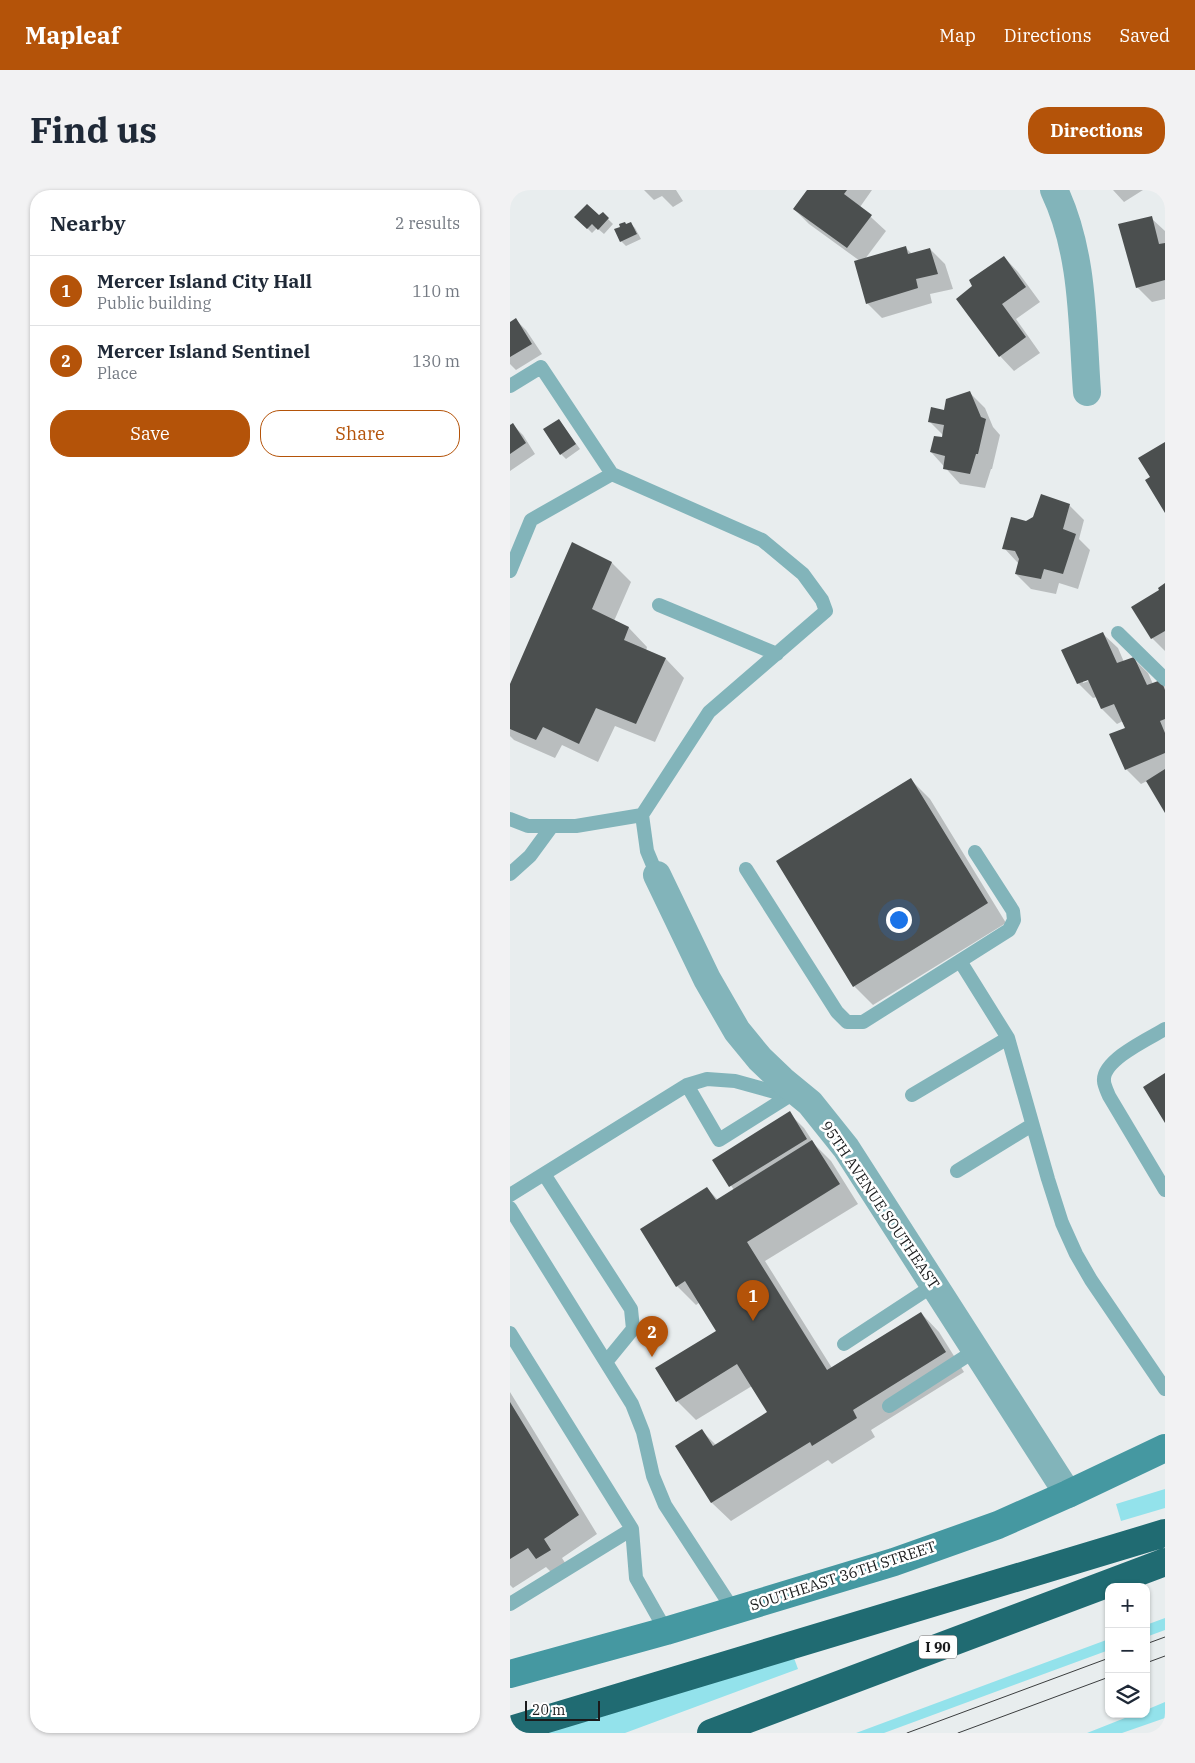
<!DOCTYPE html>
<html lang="en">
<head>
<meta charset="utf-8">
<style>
  body { margin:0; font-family:"IBM Plex Serif",serif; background:#f2f2f3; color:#1f2937 }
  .controls { position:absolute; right:15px; bottom:15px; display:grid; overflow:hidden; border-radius:10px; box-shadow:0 1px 4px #0004 }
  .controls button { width:45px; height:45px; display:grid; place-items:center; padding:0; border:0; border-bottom:1px solid #e0e1e3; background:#fff; color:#1f2937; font:25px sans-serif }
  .scale { position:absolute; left:15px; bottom:12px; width:75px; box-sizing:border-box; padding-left:5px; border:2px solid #1a1b1c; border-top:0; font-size:14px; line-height:18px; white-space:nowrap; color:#1a1b1c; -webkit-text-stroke:4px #fff; paint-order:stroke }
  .you { position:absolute; left:388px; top:729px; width:18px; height:18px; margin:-12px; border:4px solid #fff; border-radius:50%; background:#1a73e8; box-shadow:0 0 0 8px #1a73e833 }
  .badge { display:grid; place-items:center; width:32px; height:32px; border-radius:50%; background:#b45309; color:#fff; font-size:16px; font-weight:700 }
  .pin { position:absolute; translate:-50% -41px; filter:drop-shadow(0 1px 2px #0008) }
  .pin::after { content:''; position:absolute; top:26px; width:18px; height:15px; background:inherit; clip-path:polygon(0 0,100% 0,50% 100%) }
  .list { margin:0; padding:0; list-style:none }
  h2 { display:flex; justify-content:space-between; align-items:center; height:65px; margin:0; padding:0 20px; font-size:21px }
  h2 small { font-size:16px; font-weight:400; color:#747a83 }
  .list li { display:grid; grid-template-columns:32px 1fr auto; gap:15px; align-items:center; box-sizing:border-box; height:70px; padding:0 20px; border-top:1px solid #e0e1e3 }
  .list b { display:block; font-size:19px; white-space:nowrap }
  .list p { margin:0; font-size:16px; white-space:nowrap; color:#747a83 }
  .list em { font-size:16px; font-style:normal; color:#747a83 }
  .actions { display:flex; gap:10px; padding:15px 20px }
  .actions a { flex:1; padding:11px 0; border:1px solid #b45309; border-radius:20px; text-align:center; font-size:18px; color:#b45309 }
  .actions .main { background:#b45309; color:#fff }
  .icon { flex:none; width:28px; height:28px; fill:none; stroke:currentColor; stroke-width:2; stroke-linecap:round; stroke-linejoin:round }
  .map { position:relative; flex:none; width:655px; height:1543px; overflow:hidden; border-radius:20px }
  header { display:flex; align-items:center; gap:30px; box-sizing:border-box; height:70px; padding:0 25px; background:#b45309; color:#fff }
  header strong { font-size:24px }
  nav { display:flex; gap:28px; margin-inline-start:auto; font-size:18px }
  .intro { display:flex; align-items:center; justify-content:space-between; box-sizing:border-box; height:120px; padding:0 30px }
  h1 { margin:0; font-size:35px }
  .button { padding:12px 22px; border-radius:20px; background:#b45309; color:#fff; font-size:18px; font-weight:700 }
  main { display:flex; gap:30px; padding:0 30px }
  aside { flex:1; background:#fff; border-radius:20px; box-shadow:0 1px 4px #0004 }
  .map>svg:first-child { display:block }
  .green { fill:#93e2eb }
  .shadow { fill:#0003; fill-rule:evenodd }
  .building { fill:#4b4f4f }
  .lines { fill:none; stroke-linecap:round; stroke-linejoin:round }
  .lane { stroke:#82b4ba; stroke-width:14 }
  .street { stroke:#82b4ba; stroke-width:28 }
  .secondary { stroke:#4598a1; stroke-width:28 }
  .highway { stroke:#206b72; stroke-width:28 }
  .tram { stroke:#3b3d3e; stroke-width:1 }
  .labels { text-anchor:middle; stroke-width:5; stroke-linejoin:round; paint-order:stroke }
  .shield { fill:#fff; stroke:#5f5f60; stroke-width:1 }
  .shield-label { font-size:14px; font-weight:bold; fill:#1a1b1c }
  .street-label { font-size:15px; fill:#1a1b1c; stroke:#fff }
</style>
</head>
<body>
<header>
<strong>Mapleaf</strong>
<nav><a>Map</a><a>Directions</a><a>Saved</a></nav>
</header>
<div class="intro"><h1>Find us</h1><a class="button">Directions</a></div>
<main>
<aside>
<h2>Nearby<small>2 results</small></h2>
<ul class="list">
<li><span class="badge">1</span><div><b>Mercer Island City Hall</b><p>Public building</p></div><em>110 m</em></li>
<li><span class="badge">2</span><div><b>Mercer Island Sentinel</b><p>Place</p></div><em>130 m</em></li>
</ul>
<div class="actions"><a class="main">Save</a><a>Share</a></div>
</aside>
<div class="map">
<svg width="655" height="1543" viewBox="0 0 655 1543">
  <rect width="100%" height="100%" fill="#e8edee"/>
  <path class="green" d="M655,1299v19l-44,13 -5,-17z
    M655,1428v12l-19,7v-12z
    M599,1449v11l-225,83h-28z
    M284,1468l4,11 -173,64h-86z
    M655,1512v16l-43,15h-35l48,-19h11v-4z"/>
  <path class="shadow" d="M134,0h32l7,11 -10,6 -11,-11 -8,4z
    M299,0h63l-12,17 26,24 -21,28 40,-12 7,7 18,-5 15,15 8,25 -23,5 2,9 -50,15 -15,-15 -7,-42 -51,-37 -15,-15z
    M603,0h30l-19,12z
    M93,24l10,10 -9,10 -7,-6 -5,5 -16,-16h23z
    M641,28l14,13v68l-13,3 -15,-15z
    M120,33l5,5 6,11 -15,7 -5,-5 6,-16z
    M494,67l14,15 22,30 -24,17 24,34 -26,18 -14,-15 -26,-70z
    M6,130l10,10 16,24 -26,16 -6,-6v-40z
    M460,203l15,15 8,19 7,8 -8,34h-1l-6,19 -25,-4 -29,-32 12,-13v-4l-14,-14z
    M49,230l21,29 -14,10 -5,-5z
    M3,235l10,10 12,19 -25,17v-44z
    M559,315l15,15 -5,19 11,11 -12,39 -19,-6 -3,11 -25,-5 -15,-15 3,-10 -15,-16 22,-26z
    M63,354l39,19 19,19 -17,39 15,7 18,19 -1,4 20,8 18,19 -29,64 -40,-16 -17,36 -36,-17 -7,13 -41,-18 -4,-4v-49z
    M655,395v66l-13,-13z
    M593,444l15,14 6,14 9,-4 15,15 5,11 12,1v126l-18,-30 -6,3 -15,-15v-40l-3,-8 -6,3 -15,-15 -5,-12 -4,1 -15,-15zM584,489l-11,4v-2z
    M401,590l19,19 76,124 -133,82 -19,-19z
    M279,923l15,15 11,17 16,16 27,43 -93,57 67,107 89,-55 18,19 25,40 -93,58 4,7 -43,27 -4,-4 -97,61 -19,-18 -35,-57 25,-15 14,14 53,-32 -17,-27 -56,34 -19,-19 -20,-33 60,-37 -17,-29 -4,3 -19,-19 30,-98 11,12 16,-10 -20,-30z
    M0,1202l87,142 -35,24 7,11 -13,8 -10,-10 -33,21 -3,-3z"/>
  <path class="building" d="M297,0h40l-3,4 28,21 -25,33 -54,-39z
    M77,14l12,11 4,-3 6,6 -11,12 -6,-6 -5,5 -13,-12z
    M642,26l7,28 6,-1v37l-29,8 -18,-64z
    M115,32l1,2 5,-2 6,12 -17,8 -6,-13 6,-2 -1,-3z
    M396,56l2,8 22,-6 8,26 -22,5 2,9 -52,16 -12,-43z
    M494,66l22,31 -24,17 24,33 -27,20 -43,-58 16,-13 -3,-6z
    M6,128l16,26 -22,13v-35z
    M460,201l11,26 5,2 -8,35h-2l-6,20 -27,-5 2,-13 -15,-4 4,-16 8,1 2,-12 -16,-3 3,-15 13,3 2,-11z
    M49,229l17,25 -16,11 -17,-26z
    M3,233l13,20 -16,11v-29z
    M655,252v71l-20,-33 5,-3 -12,-19z
    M531,304l29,10 -7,25 13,5 -13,40 -19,-5 -3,10 -26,-5 4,-15 -4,-8 -13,-2 9,-32 15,4 7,-4z
    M62,352l40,20 -20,47 37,18 -5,13 42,18 -30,66 -40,-16 -17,36 -36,-17 -7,13 -26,-11v-45z
    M655,393v48l-14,8 -20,-32 28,-17 -1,-2z
    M593,442l14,31 17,-6 13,28 14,-5 4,10v29l-5,2 5,12v20l-40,17 -16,-36 16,-6 -11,-24 -13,5 -13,-29 -11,4 -16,-34z
    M655,579v44l-19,-32z
    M401,588l77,125 -135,84 -77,-126z
    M655,883v50l-22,-36z
    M280,921l17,28 -78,48 -17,-27z
    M302,950l28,44 -93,58 80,128 94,-58 25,40 -93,58 4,8 -45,28 -2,-4 -99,61 -36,-57 27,-17 11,17 54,-34 -30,-48 -61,38 -21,-34 61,-37 -31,-50 -9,6 -36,-58 67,-42 9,13z
    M0,1212l69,113 -35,24 7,11 -15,9 -8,-11 -18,11z"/>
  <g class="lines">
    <path class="lane" d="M0,196l31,-19 71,107 150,66 41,34 19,26 4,11 -117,101 -67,103 -66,11h-48l-18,-7
      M0,381l21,-51 81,-46
      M149,415l118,49
      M608,443l47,46
      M132,625l5,36 10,24
      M465,662l38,59 1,9 -5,10 -49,31 48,77 40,141 14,44 14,31 15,26 74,109
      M236,679l91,143 10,10h16l97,-61
      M0,684l20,-18 22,-30
      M655,839c-15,9 -63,31 -61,52 0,4 3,10 5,15l56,94
      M177,895l32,55 70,-44
      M402,905l96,-57
      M447,981l75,-46
      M34,984l87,135 2,20 -27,33
      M0,1005l177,-110 20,-6 28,2 58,16
      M0,1018l122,196 11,28 10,44 12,29 69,106
      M0,1143l122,196 -122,75
      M334,1154l90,-59
      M379,1216l87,-56
      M122,1339l4,49 30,53"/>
    <path class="street" d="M544,0c30,63 28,134 33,202
      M147,685l50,104 30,52 23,28 22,21 28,23 36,45 222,346"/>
    <path class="secondary" d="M0,1484l156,-43 228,-69 104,-37 70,-31 97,-46"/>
    <path class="highway" d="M0,1540l655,-197
      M201,1543l454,-171"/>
    <path class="tram" d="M636,1454l19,-7
      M636,1473l19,-7
      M397,1543l202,-75
      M448,1543l151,-56"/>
  </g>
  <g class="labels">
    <rect class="shield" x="409" y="1445.5" width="38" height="23" rx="4"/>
    <g class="shield-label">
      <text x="428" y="1462">I 90</text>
    </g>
    <g class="street-label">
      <text transform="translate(370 1015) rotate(56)" y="5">95TH AVENUE SOUTHEAST</text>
      <text transform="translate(333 1386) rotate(-18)" y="5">SOUTHEAST 36TH STREET</text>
    </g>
  </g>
</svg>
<div class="controls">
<button>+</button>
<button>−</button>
<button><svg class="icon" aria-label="layers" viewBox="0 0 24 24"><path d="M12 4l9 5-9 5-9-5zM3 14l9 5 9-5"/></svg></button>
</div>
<div class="scale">20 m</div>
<div class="you"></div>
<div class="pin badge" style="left:243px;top:1131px">1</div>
<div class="pin badge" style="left:142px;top:1167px">2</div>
</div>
</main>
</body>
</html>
